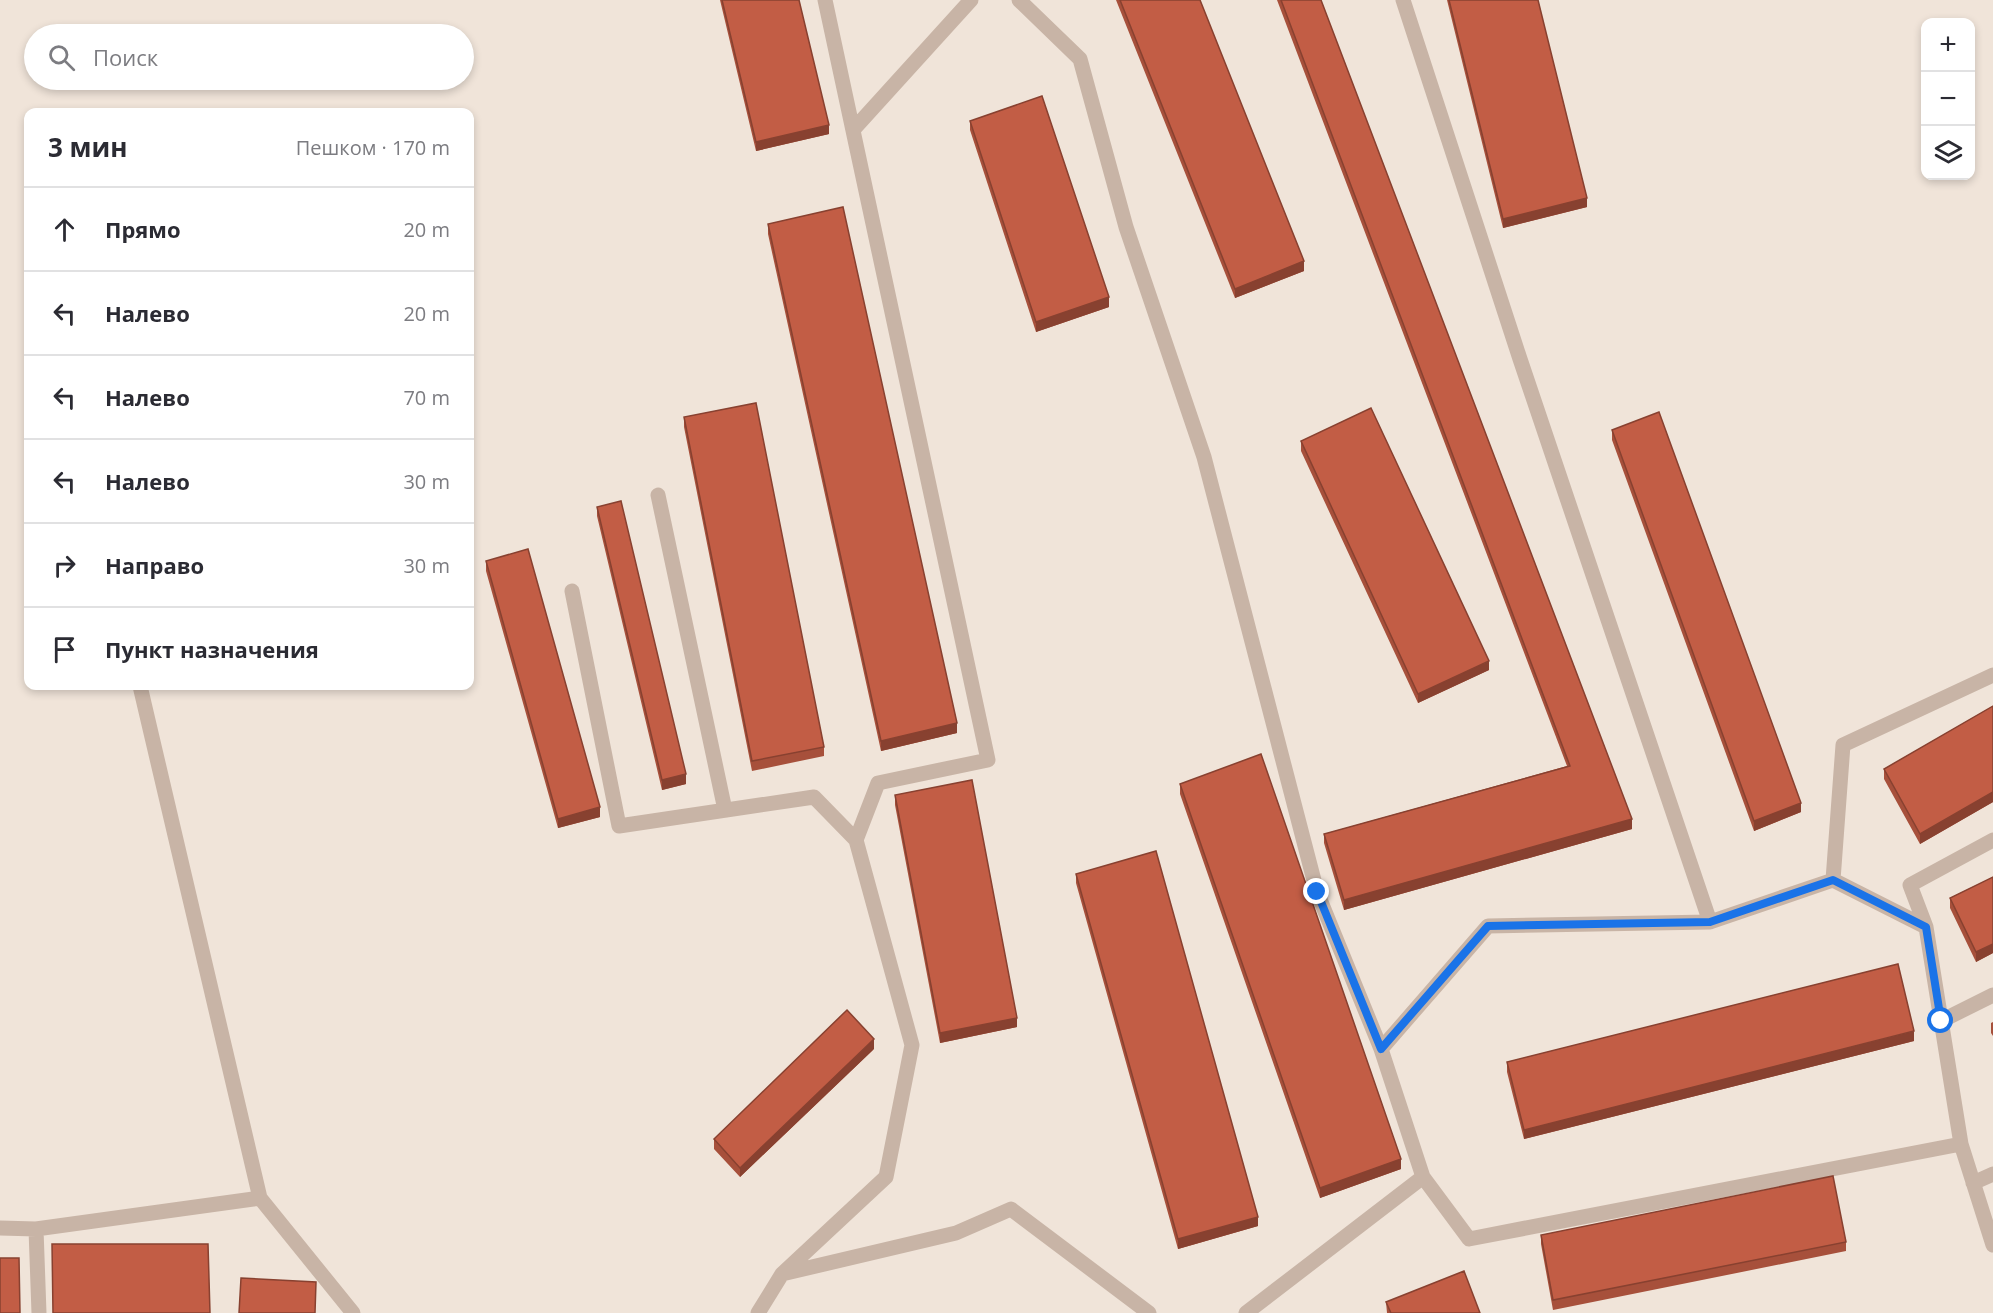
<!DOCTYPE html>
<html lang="ru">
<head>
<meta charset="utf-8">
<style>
  body { margin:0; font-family:"Open Sans",sans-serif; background:#f7f7f7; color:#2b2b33 }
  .controls { position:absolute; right:18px; top:18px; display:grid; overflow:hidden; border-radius:12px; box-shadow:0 3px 9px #0003 }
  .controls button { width:54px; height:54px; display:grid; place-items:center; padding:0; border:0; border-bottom:2px solid #e1e1e2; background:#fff; color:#2b2b33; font:30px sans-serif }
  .stop { position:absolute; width:18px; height:18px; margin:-14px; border:4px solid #1a73e8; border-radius:50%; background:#fff }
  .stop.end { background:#1a73e8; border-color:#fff; box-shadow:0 2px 6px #0008 }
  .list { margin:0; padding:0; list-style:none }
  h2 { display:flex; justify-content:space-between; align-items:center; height:78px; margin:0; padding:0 24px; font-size:26px }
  h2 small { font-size:20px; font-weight:400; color:#7c7c81 }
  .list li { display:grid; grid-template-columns:39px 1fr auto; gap:18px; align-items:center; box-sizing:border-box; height:84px; padding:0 24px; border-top:2px solid #e1e1e2 }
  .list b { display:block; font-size:22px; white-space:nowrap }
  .list em { font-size:20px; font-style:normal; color:#7c7c81 }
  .icon { flex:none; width:33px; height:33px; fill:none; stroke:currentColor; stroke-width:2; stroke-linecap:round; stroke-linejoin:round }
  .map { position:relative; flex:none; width:1993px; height:1313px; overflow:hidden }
  .search { position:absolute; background:#fff; box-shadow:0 3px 9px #0003; left:24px; top:24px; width:450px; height:66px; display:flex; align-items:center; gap:15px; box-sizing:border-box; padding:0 21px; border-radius:33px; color:#7c7c81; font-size:22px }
  .panel { position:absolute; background:#fff; box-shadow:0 3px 9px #0003; left:24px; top:108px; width:450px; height:582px; border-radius:12px }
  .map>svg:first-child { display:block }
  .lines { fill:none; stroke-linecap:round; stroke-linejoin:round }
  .service { stroke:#c8b4a6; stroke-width:15 }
  .wall { fill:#a7503b }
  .shaded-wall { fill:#884130 }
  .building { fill:#c25d45; stroke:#884130; stroke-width:1.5 }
  .route { stroke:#1a73e8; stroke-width:8 }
</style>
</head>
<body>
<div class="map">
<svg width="1993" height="1313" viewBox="0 0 1993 1313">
  <rect width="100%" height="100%" fill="#f0e4d9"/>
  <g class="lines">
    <path class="service" d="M825,0l163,760 -110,23 -22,57
      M1019,0l61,59 46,168 78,230 113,435 64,157 42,128 46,62 492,-95
      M853,130l118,-130
      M658,495l67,315
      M572,591l47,235 195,-29 42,43 56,205 -26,132 -104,97
      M1993,675l-150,70 -10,135 93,47 35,217 32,101
      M140,686l120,512
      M1710,922l123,-42
      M1926,927l-16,-42 83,-45
      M1941,1021l52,-26
      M1381,1049l107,-123 222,-4 -190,-563 -117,-359
      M1973,1183l20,-9
      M0,1228l36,1 224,-31 93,115
      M36,1229l3,84
      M758,1313l24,-39 174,-41 55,-24 138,104
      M1246,1313l177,-136"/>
  </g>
  <path class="wall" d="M720,0h79l30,134 -73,17z
    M1116,0h84l104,271 -69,27z
    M1277,0h44l311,829 -288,81 -20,-67v-9l243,-68z
    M1447,0h91l49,207 -84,21z
    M970,121l139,186 -73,25 -66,-202z
    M768,224l189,509 -76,18 -113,-517z
    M684,417l140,330v9l-72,15 -68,-344z
    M1612,430l189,382 -47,19 -142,-391z
    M1301,441l188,229 -71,33 -117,-252z
    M597,507l89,277 -24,6 -65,-274z
    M486,561l114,256 -42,11 -72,-257z
    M1993,706v96l-73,42 -36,-65v-10z
    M1180,784l221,385 -81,29 -140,-404z
    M895,795l122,232 -77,16 -45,-238z
    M1076,874l182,352 -80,23 -102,-366z
    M1993,877v76l-17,9 -26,-54v-10z
    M1993,1022v14l-2,-3v-10z
    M1914,1041l-390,98 -17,-67v-10z
    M874,1049l-134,128 -26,-28v-10z
    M1541,1235l305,7v9l-293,59 -12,-66z
    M1386,1302l94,11h-93z"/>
  <path class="shaded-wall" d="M829,125v9l-73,17v-9z
    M1587,198v9l-84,21v-9z
    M1304,261v10l-69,27v-9z
    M1109,297v10l-73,25v-10z
    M1489,661v9l-71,33v-9z
    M957,723v10l-76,18v-10z
    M686,774v10l-24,6v-10z
    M1993,792v10l-73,42v-10z
    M1801,803v9l-47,19v-10z
    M600,807v10l-42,11v-9z
    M1632,819v10l-288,81v-10z
    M1993,944v9l-17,9v-10z
    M1017,1018v9l-77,16v-10z
    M1914,1031v10l-390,98v-9z
    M874,1039v10l-134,128v-9z
    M1401,1159v10l-81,29v-10z
    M1258,1217v9l-80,23v-10z"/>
  <path class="building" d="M722,0h77l30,125 -73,17z
    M1120,0h80l104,261 -69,28z
    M1281,0h40l311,819 -288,81 -20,-66 246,-68z
    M1449,0h89l49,198 -84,21z
    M1042,96l67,201 -73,25 -66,-201z
    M843,207l114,516 -76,18 -113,-517z
    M756,403l68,344 -72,14 -68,-344z
    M1371,408l118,253 -71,33 -117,-253z
    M1659,412l142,391 -47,18 -142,-391z
    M621,501l65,273 -24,6 -65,-273z
    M528,549l72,258 -42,12 -72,-258z
    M1993,706v86l-73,42 -36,-65z
    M1261,754l140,405 -81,29 -140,-404z
    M972,780l45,238 -77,15 -45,-238z
    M1156,851l102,366 -80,22 -102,-365z
    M1993,877v67l-17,8 -26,-54z
    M1898,964l16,67 -390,99 -17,-68z
    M847,1010l27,29 -134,129 -26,-29z
    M1833,1176l13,66 -293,58 -12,-65z
    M52,1244h156l2,69h-157z
    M0,1258h19l1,55h-20z
    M1464,1271l16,42h-89l-5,-11z
    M241,1278l75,4 -1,31h-76z"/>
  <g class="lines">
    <path class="route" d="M1317,892l64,157 107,-123 222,-4 123,-42 93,47 15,94"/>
  </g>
</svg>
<div class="controls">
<button>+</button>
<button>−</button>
<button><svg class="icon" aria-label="layers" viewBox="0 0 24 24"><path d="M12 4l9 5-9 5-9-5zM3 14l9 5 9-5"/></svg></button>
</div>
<div class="stop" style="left:1941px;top:1021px"></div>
<div class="stop end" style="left:1317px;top:892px"></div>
<div class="search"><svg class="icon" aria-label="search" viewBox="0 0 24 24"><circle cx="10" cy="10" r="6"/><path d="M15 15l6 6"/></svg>Поиск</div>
<section class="panel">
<h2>3 мин<small>Пешком · 170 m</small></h2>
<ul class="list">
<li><svg class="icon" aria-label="ahead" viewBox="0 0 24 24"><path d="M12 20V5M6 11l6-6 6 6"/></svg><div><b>Прямо</b></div><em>20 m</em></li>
<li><svg class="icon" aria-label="left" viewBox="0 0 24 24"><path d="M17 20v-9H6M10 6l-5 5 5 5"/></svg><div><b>Налево</b></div><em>20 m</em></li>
<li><svg class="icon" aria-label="left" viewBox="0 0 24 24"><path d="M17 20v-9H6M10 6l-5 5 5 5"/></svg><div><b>Налево</b></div><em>70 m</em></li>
<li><svg class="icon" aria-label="left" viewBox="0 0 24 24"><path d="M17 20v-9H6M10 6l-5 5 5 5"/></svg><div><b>Налево</b></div><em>30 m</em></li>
<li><svg class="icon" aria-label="right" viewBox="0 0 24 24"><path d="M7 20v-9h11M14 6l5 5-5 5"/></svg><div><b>Направо</b></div><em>30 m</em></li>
<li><svg class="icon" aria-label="arrive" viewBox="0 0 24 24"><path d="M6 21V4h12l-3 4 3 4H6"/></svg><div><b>Пункт назначения</b></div></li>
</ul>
</section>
</div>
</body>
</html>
